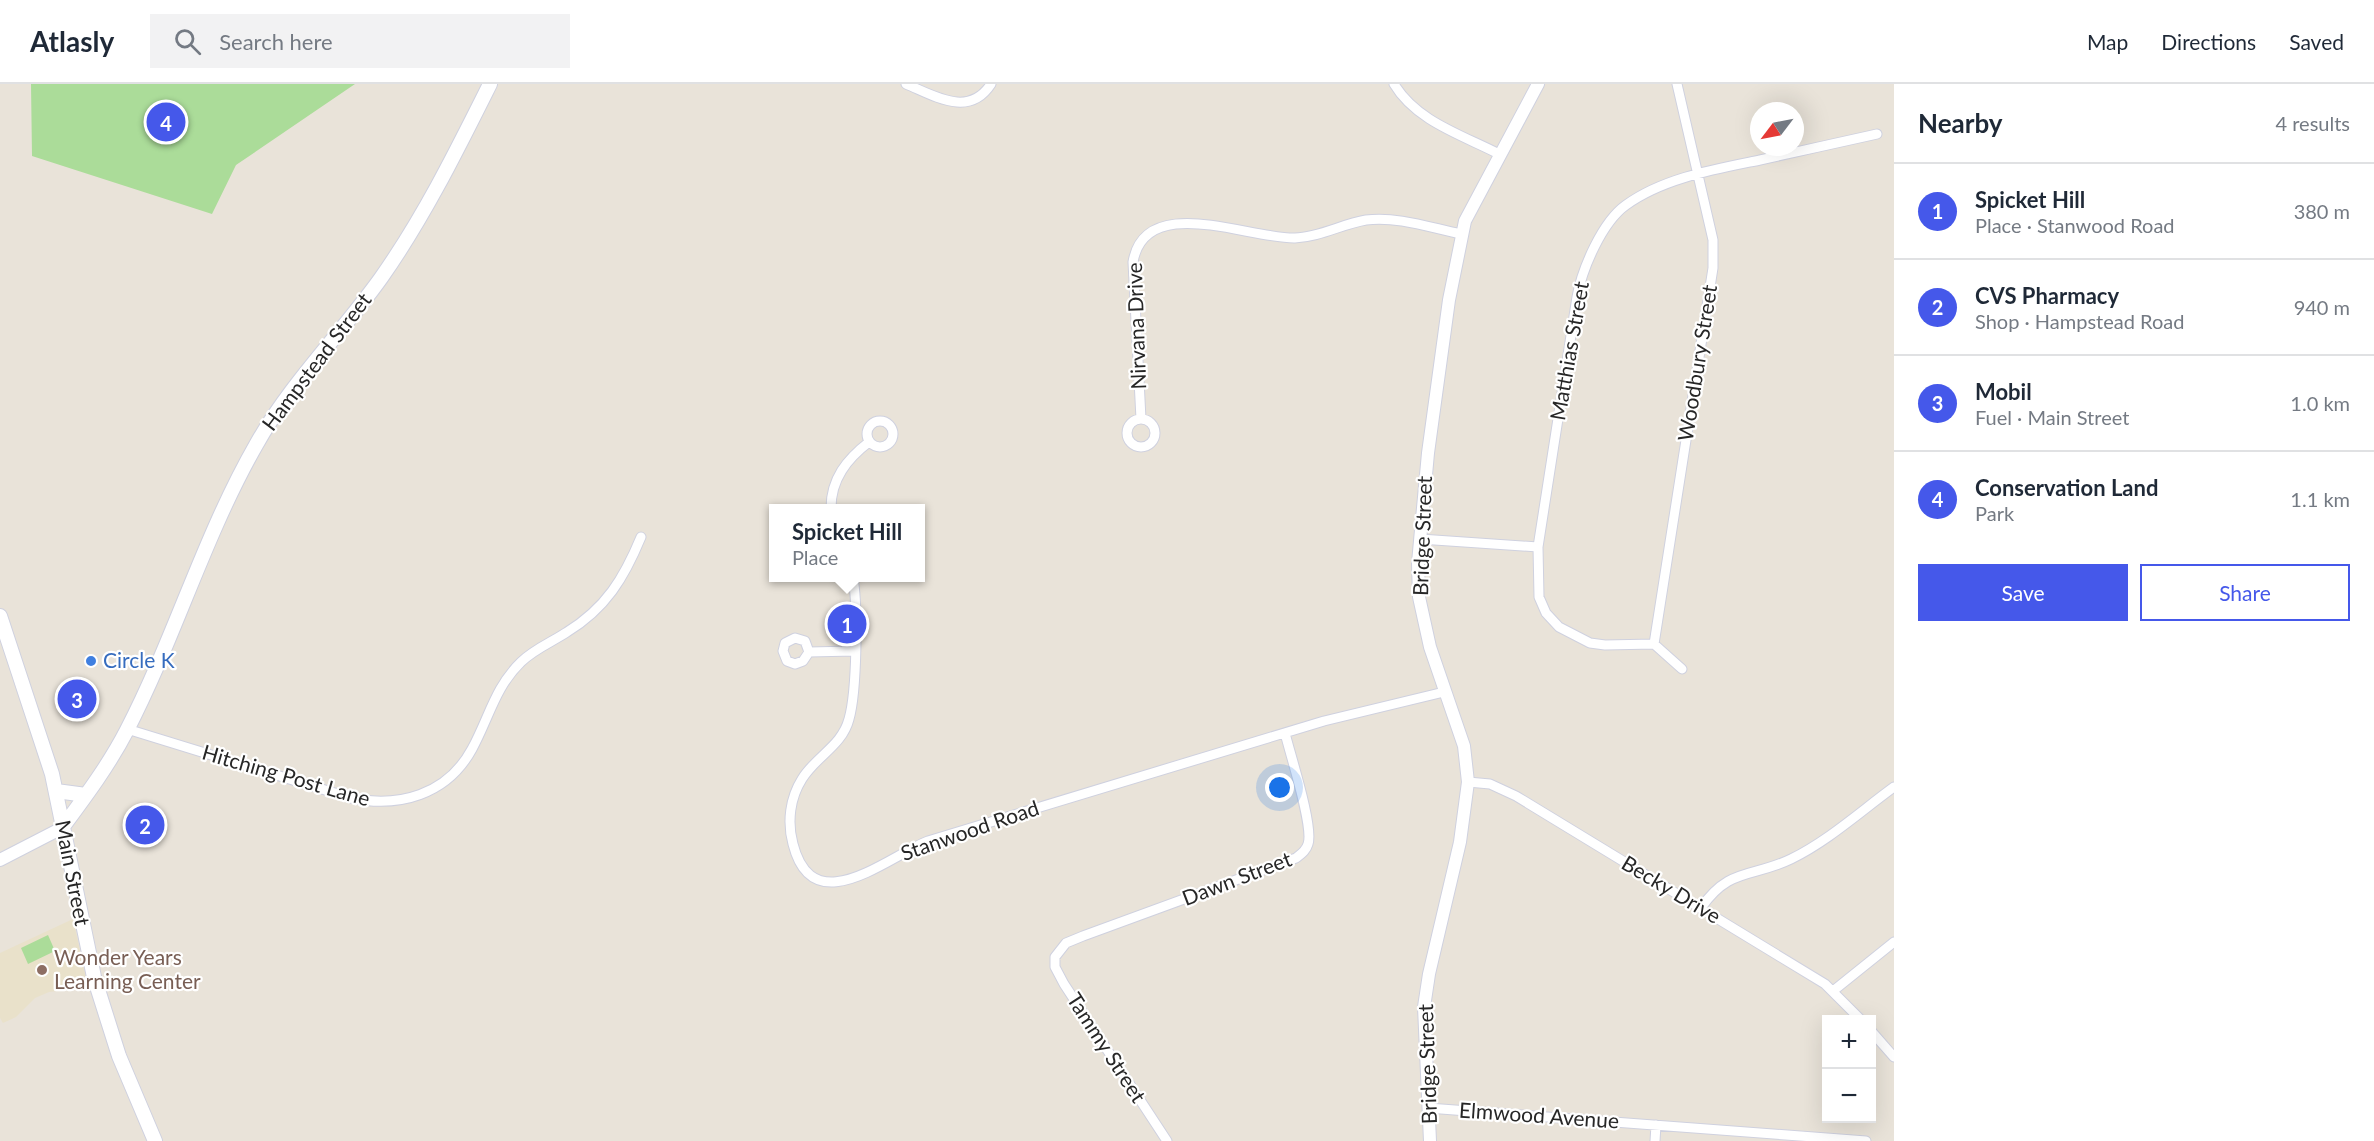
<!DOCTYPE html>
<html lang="en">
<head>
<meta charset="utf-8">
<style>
  body { margin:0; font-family:Lato,sans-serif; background:#f2f2f3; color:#1f2937 }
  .controls { position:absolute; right:18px; bottom:18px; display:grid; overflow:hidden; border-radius:0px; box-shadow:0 6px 24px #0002 }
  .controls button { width:54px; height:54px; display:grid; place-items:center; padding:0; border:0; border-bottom:2px solid #e0e1e3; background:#fff; color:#1f2937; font:30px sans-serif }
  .compass { position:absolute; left:1750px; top:18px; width:54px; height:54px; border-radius:50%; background:#fff; box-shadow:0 6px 24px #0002; rotate:238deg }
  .you { position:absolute; left:1280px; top:704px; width:21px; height:21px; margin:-15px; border:4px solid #fff; border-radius:50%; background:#1a73e8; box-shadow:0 0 0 9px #1a73e833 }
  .badge { display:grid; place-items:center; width:39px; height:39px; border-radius:50%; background:#4558ea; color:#fff; font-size:20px; font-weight:700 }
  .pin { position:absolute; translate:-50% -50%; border:3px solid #fff; box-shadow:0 2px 6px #0006 }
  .popup { position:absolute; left:769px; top:420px; width:156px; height:78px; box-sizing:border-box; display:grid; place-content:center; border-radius:0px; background:#fff; filter:drop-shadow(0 2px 4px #0005); font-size:20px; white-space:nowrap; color:#747a83 }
  .popup b { font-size:22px; color:#1f2937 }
  .popup::after { content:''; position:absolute; left:50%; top:100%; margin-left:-12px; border:12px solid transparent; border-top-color:#fff }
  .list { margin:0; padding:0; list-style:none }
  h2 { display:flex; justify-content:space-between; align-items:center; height:78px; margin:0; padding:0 24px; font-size:26px }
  h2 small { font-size:20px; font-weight:400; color:#747a83 }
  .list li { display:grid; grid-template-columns:39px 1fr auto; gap:18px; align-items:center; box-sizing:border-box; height:96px; padding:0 24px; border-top:2px solid #e0e1e3 }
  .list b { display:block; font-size:22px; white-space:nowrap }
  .list p { margin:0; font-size:20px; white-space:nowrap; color:#747a83 }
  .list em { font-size:20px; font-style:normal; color:#747a83 }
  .actions { display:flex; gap:12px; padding:18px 24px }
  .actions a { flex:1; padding:14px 0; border:2px solid #4558ea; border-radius:0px; text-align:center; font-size:21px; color:#4558ea }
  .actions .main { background:#4558ea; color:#fff }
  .icon { flex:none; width:33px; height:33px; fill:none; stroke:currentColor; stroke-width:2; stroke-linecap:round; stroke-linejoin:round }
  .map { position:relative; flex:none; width:1894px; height:1057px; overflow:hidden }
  header { display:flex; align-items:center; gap:36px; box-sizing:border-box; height:84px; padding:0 30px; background:#fff; border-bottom:2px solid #e0e1e3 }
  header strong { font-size:28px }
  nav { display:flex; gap:33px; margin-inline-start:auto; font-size:21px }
  .search { width:420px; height:54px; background:#f2f2f3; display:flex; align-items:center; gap:15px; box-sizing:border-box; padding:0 21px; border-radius:0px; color:#747a83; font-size:22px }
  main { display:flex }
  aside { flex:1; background:#fff }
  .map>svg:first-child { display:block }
  .education { fill:#e9e1ca }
  .green { fill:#abdc99 }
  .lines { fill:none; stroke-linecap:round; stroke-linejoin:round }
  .minor-casing { stroke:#cfd1df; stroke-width:11 }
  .tertiary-casing { stroke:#cfd1df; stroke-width:14 }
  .secondary-casing { stroke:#cfd1df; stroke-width:16 }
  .minor { stroke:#fff; stroke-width:9 }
  .tertiary { stroke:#fff; stroke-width:12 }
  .secondary { stroke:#fff; stroke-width:14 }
  .shop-dot { fill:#3f7fe0; stroke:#fff; stroke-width:2 }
  .education-dot { fill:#8d6e63; stroke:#fff; stroke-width:2 }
  .labels { text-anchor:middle; stroke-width:4.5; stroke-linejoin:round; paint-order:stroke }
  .street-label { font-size:21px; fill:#272727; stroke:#fff }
  .shop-label { font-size:21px; fill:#366cbe; stroke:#fff; text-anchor:start }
  .education-label { font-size:21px; fill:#785e54; stroke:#fff; text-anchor:start }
</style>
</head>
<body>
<header>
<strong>Atlasly</strong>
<div class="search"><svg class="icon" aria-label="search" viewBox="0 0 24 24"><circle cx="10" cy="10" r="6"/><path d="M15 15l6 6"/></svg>Search here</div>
<nav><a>Map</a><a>Directions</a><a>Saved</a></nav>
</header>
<main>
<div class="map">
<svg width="1894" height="1057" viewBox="0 0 1894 1057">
  <rect width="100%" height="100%" fill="#e9e3d9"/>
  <path class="education" d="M73,835l15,68 -39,5 -14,6 -19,19 -13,6 -3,-5v-65z"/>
  <path class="green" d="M31,0h324l-119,81 -24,49 -180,-58z
    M48,851l7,16 -27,13 -7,-16z"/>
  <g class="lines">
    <g class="minor-casing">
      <path id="minor" d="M906,0c29,12 63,34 85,0
        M1394,0c22,37 68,51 105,70
        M1127 349a14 14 0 1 1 28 0a14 14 0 1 1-28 0Z
        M1141,335l-8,-157c12,-70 116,-23 162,-24 25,-1 47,-14 71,-18 32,-4 65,8 95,14
        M867 350a13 13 0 1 1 26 0a13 13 0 1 1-26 0Z
        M831,424c0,-29 16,-49 38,-66
        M1420,455l118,8
        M853,494c5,29 4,113 -4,141 -7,27 -33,37 -47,60 -12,19 -15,43 -9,65 20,79 94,13 135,-3l396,-120 120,-29
        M1654,560l59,-376v-28l-36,-156
        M809,568l-4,-11 -10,-3 -10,5 -2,8 4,10 8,3 8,-3 6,-9 45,-1
        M1682,585l-28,-25 -49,1 -15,-2 -31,-16 -13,-14 -7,-16 -1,-50 39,-250c5,-28 25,-75 49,-92 37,-27 90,-36 134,-45 39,-9 78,-17 117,-26
        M127,645l224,69c48,10 96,-3 121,-49 17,-31 23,-62 49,-87 13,-13 31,-20 46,-30 39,-24 57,-54 74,-95
        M1468,698l22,2 26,12 309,188 36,36
        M1701,824c28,-41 51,-30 90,-49 37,-18 70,-48 103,-72
        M1833,907l61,-49
        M1872,948l22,25
        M1428,1024l438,33
        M1167,1057l-103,-157 -9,-17v-10l11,-14 17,-7 213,-78c5,-4 10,-7 12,-14 6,-17 -18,-90 -23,-111
        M1655,1057l1,-16"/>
    </g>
    <g class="tertiary-casing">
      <path id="tertiary" d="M0,776l62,-32
        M1430,1057l-6,-134 5,-33 31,-132 8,-60 -4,-36 -34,-99 -11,-50 -1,-34 10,-110 21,-153 16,-79 73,-137"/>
    </g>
    <g class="secondary-casing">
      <path id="secondary" d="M0,532l52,158 42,203 25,79 36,85
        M56,707l30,4
        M62,744c23,-31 47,-63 65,-98 48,-93 77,-194 129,-285 34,-61 85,-111 125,-167 43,-61 76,-128 109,-194"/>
    </g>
    <use href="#minor" class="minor"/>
    <use href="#tertiary" class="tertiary"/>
    <use href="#secondary" class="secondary"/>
  </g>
  <circle class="shop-dot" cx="91" cy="577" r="6"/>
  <circle class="education-dot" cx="42" cy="886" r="6"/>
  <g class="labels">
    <g class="street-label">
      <text transform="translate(1137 242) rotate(-92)" y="7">Nirvana Drive</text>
      <text transform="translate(1570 267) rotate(-80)" y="7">Matthias Street</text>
      <text transform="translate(317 278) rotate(-53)" y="7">Hampstead Street</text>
      <text transform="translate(1698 279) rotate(-81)" y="7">Woodbury Street</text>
      <text transform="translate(1423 452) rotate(-88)" y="7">Bridge Street</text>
      <text transform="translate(286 692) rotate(16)" y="7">Hitching Post Lane</text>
      <text transform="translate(970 747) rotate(-19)" y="7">Stanwood Road</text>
      <text transform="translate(72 789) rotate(79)" y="7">Main Street</text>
      <text transform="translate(1237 795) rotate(-21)" y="7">Dawn Street</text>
      <text transform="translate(1671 806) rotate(31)" y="7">Becky Drive</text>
      <text transform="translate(1106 964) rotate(57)" y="7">Tammy Street</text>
      <text transform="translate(1428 980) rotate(-92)" y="7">Bridge Street</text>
      <text transform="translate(1539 1032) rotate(4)" y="7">Elmwood Avenue</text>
    </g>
    <g class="shop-label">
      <text x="103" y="584">Circle K</text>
    </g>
    <g class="education-label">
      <text x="54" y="881">Wonder Years<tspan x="54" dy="24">Learning Center</tspan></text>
    </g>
  </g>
</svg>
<div class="controls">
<button>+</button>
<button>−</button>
</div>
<svg class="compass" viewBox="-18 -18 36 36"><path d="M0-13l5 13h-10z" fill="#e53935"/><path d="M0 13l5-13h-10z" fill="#747a83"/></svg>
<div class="you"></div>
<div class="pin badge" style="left:847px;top:540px">1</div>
<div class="popup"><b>Spicket Hill</b>Place</div>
<div class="pin badge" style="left:145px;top:741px">2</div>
<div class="pin badge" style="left:77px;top:615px">3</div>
<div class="pin badge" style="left:166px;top:38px">4</div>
</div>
<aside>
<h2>Nearby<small>4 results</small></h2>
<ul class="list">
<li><span class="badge">1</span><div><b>Spicket Hill</b><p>Place · Stanwood Road</p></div><em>380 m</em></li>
<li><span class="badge">2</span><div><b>CVS Pharmacy</b><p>Shop · Hampstead Road</p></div><em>940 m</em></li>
<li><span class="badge">3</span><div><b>Mobil</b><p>Fuel · Main Street</p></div><em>1.0 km</em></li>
<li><span class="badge">4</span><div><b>Conservation Land</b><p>Park</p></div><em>1.1 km</em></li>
</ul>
<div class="actions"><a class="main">Save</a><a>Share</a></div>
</aside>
</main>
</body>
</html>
